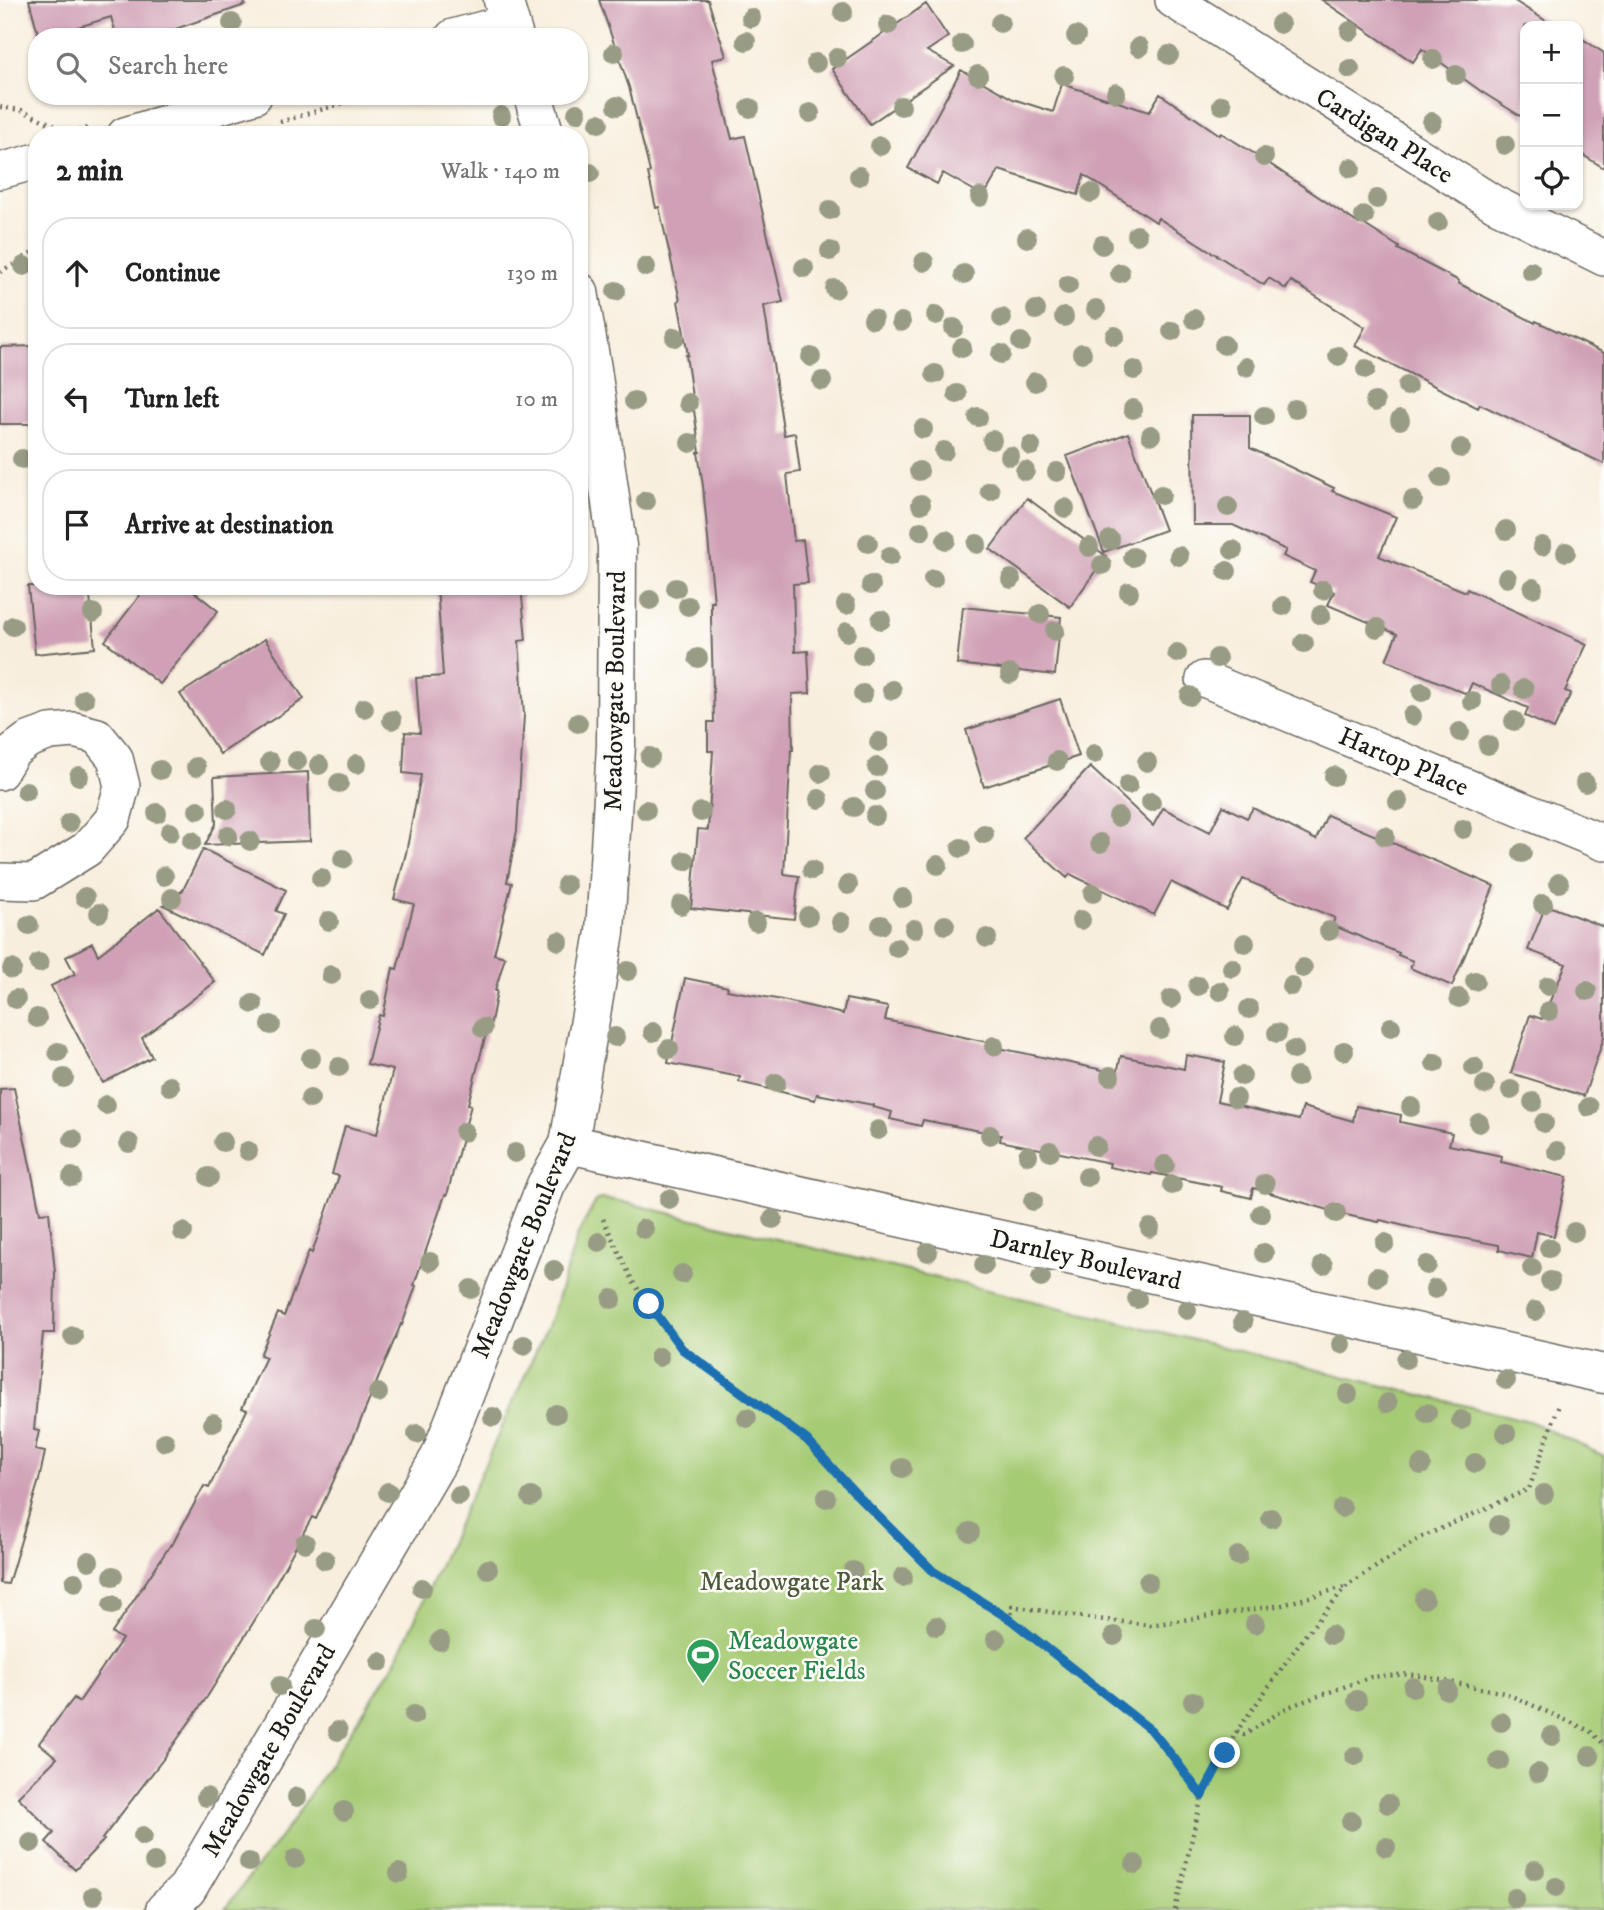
<!DOCTYPE html>
<html lang="en">
<head>
<meta charset="utf-8">
<style>
  body { margin:0; font-family:"IM FELL DW Pica",serif; background:#f6f6f6; color:#222 }
  .controls { position:absolute; right:21px; top:21px; display:grid; overflow:hidden; border-radius:14px; box-shadow:0 2px 5px #0004 }
  .controls button { width:63px; height:63px; display:grid; place-items:center; padding:0; border:0; border-bottom:2px solid #e0e0e0; background:#fff; color:#222; font:35px sans-serif }
  .stop { position:absolute; width:21px; height:21px; margin:-16px; border:5px solid #1f6fb2; border-radius:50%; background:#fff }
  .stop.end { background:#1f6fb2; border-color:#fff; box-shadow:0 2px 7px #0008 }
  .list { margin:0; padding:0; list-style:none }
  h2 { display:flex; justify-content:space-between; align-items:center; height:91px; margin:0; padding:0 28px; font-size:30px }
  h2 small { font-size:23px; font-weight:400; color:#767676 }
  .list li { display:grid; grid-template-columns:46px 1fr auto; gap:21px; align-items:center; box-sizing:border-box; height:112px; margin:0 14px 14px; padding:0 14px; border:2px solid #e0e0e0; border-radius:28px }
  .list b { display:block; font-size:26px; white-space:nowrap }
  .list em { font-size:23px; font-style:normal; color:#767676 }
  .icon { flex:none; width:38px; height:38px; fill:none; stroke:currentColor; stroke-width:2; stroke-linecap:round; stroke-linejoin:round }
  .map { position:relative; flex:none; width:1604px; height:1910px; overflow:hidden }
  .search { position:absolute; background:#fff; box-shadow:0 2px 5px #0004; left:28px; top:28px; width:560px; height:77px; display:flex; align-items:center; gap:18px; box-sizing:border-box; padding:0 24px; border-radius:28px; color:#767676; font-size:26px }
  .panel { position:absolute; background:#fff; box-shadow:0 2px 5px #0004; left:28px; top:126px; width:560px; height:469px; border-radius:28px }
  .map>svg:first-child { display:block }
  .green { fill:#a6cb75; stroke:#617448; stroke-width:2 }
  .building { fill:#d0a0b6 }
  .lines { fill:none; stroke-linecap:round; stroke-linejoin:round }
  .minor-casing { stroke:#696660; stroke-width:38 }
  .tertiary-casing { stroke:#696660; stroke-width:41 }
  .path { stroke:#696660; stroke-width:4.5; stroke-dasharray:2 5; stroke-linecap:butt }
  .minor { stroke:#fff; stroke-width:35 }
  .tertiary { stroke:#fff; stroke-width:38 }
  .tree { fill:#999c84 }
  .route { stroke:#1f6fb2; stroke-width:9 }
  .labels { text-anchor:middle; stroke-width:5; stroke-linejoin:round; paint-order:stroke }
  .street-label { font-size:26px; fill:#1c1c1c; stroke:#fdfcf7 }
  .park-label { font-size:26px; fill:#4c593b; stroke:#fdfcf7 }
  .leisure-label { font-size:26px; fill:#27864d; stroke:#fdfcf7; text-anchor:start }
</style>
</head>
<body>
<div class="map">
<svg width="1604" height="1910" viewBox="0 0 1604 1910">
  <rect width="100%" height="100%" fill="#fdfcf7"/>
  <filter id="ink" filterUnits="userSpaceOnUse"><feTurbulence type="fractalNoise" baseFrequency=".0143" numOctaves="2"/><feDisplacementMap in="SourceGraphic" scale="14" xChannelSelector="R" yChannelSelector="G"/><feConvolveMatrix kernelMatrix="1 2 1 2 8 2 1 2 1" color-interpolation-filters="sRGB"/></filter>
  <filter id="wash" filterUnits="userSpaceOnUse"><feTurbulence type="fractalNoise" baseFrequency=".00686" numOctaves="4" result="noise"/><feDisplacementMap in="SourceGraphic" scale="28" xChannelSelector="R" yChannelSelector="G"/><feGaussianBlur stdDeviation="1.57" result="paint"/><feColorMatrix in="noise" values="0 0 0 0 0 0 0 0 0 0 0 0 0 0 0 0 0 1.4 0 .05"/><feComposite in="paint" operator="in"/></filter>
  <g filter="url(#wash)">
    <rect width="100%" height="100%" fill="#f8eedd"/>
    <path class="green" d="M601,1199l14,1 914,221 75,35v454h-1380l69,-90 103,-159 155,-343 27,-84 18,-33z"/>
    <g id="blocks">
      <path class="building" d="M29,0h215l1,5 -93,32h-35l-6,-20 -66,20h-6z
        M599,0h109l18,56 -14,4 20,79 13,-3 38,166 -19,4 20,129 11,-2 5,39 -13,2 7,67 9,-1 5,43 -15,1 2,68 13,-1 2,42 -18,1 1,56h-2l-7,124 15,2 -5,43 -103,-11 7,-79 10,1 5,-79h-5v-29h6l-3,-104v-16h3l-11,-116 -5,-34h2l-14,-97h2l-10,-54 2,-1 -21,-93 -3,1 -8,-35 2,-1 -21,-85z
        M1322,0h191l41,26h-29v93l-43,-27 -60,-43 -9,13z
        M926,4l22,33 -21,14 27,15 -84,58 -38,-55z
        M1578,36l26,17v115l-26,-16z
        M961,70l52,29 40,13 9,-28 87,28 11,-18 60,41 1,-2 34,21 104,70 1,-2 39,25 -1,2 61,32 -1,2 77,40 1,-2 68,32v111l-124,-60 -2,4 -123,-62 10,-19 -74,-46 -5,8 -17,-11 -5,7 -106,-67 -2,4 -72,-47 -6,20 -79,-25 -15,26 -41,-23 -6,11 -29,-16z
        M35,346l1,78h-36v-77z
        M1192,415h58v33l84,40 -2,3 64,26 -17,39 87,36 1,-3 120,55 -22,47 6,2 -17,36 -29,-13 3,-8 -56,-25 -5,11 -81,-34 11,-26 -69,-29 6,-13 -24,-10 5,-11 -32,-15 3,-6 -53,-25h-40z
        M1128,433l37,97 -61,22 -37,-96z
        M1027,498l79,58 -36,51 -80,-58z
        M28,586h61l6,62 -60,6z
        M147,586h40l31,25 -58,73 -55,-43z
        M437,586h84l5,54 -7,1 5,74 -7,115 -10,52 5,1 -18,71 11,3 -10,34h2l-6,31h-2l-21,82 3,1 -24,90h-2l-31,90 2,1 -14,39 -1,-1 -46,110 -39,85 -4,-2 -51,93 -54,87 -40,57 -65,85 2,1 -29,30 -29,-28 8,-9 -36,-36 39,-39 -18,-15 35,-45 5,4 43,-63 -10,-6 59,-89 1,1 32,-59 5,2 38,-78 -5,-2 24,-51 -6,-2 18,-42 6,3 25,-65 3,2 27,-77 -7,-2 13,-48 32,8 16,-64 -26,-6 12,-49 4,1 10,-48 4,1 17,-65 -20,-5 12,-46 15,-78 -18,-2 2,-41 15,1 -4,-55 27,-2z
        M963,607l98,10 -6,58 -98,-11z
        M265,639l39,60 -84,55 -40,-60z
        M1060,699l19,57 -95,31 -18,-57z
        M1090,767l63,59 10,-18 47,24 13,-26 24,12 6,-10 63,32 11,-25 167,71 -42,100 -42,-18 3,-7 -15,-6 1,-2 -67,-28 3,-7 -92,-39 -16,31 -56,-28 -17,33 -84,-41 -3,4 -44,-40z
        M308,772l2,69 -105,4 11,-21 -2,-47z
        M203,849l83,41 -10,21 8,3 -19,41 -102,-50 20,-15z
        M1546,905l58,22v110l-20,59 -73,-23 19,-58 12,4 24,-55 -38,-14z
        M159,908l56,74 -73,56 10,19 -49,26 -52,-97 24,-12 -9,-17 26,-14 6,12z
        M685,978l43,9 -1,3 55,10 61,14 3,-15 42,8 -3,13 106,23 -1,3 127,27 4,-17 63,13 2,-14 39,7 -8,39 82,19 4,-13 50,14 3,-15 45,9 -1,7 52,11 -3,12 53,11 -1,6 66,15 -13,59 -17,-4 -5,26 -33,-8v-5l-70,-13 -49,-12 -1,2 -33,-7 -93,-27 -2,10 -30,-7 1,-4 -70,-14 -1,2 -42,-8 1,-4 -110,-22 1,-6 -78,-15 -2,6 -31,-7 2,-7 -19,-5v-2l-56,-11 -2,6 -76,-18 1,-5 -72,-14z
        M14,1088l26,125 9,-1 6,60 -1,61h-11l-9,97 5,1 -4,19 10,2 -6,28 -31,104 -8,-1v-494z"/>
    </g>
  </g>
  <g filter="url(#ink)">
    <use href="#blocks" fill-opacity="0" stroke="#696660" stroke-width="2"/>
    <g class="lines">
      <g class="minor-casing">
        <path id="minor" d="M1173,0l322,204 109,54
          M453,37l56,-15
          M125,135l129,-39
          M0,171l37,-10
          M1204,679l400,164
          M0,772l12,-20 16,-12 22,-8 24,-2 23,6 18,22 7,28 -9,33 -26,30 -53,33 -34,-1"/>
      </g>
      <g class="tertiary-casing">
        <path id="tertiary" d="M503,0l11,37
          M533,96l12,39
          M569,1144l1035,230
          M165,1910l22,-21 253,-432 106,-272 23,-41 36,-212 11,-186 1,-200 -25,-177 -13,-77"/>
      </g>
      <path class="path" d="M394,37l23,-7
        M0,107l21,3 50,23 20,-6
        M280,122l87,-26
        M0,272l37,-22
        M603,1219l30,63 49,67 125,91 49,55 77,76 78,50 141,110 22,27 28,38
        M1011,1621l1,-15 76,12 62,7 132,-20 62,-18
        M1237,1731l7,4 44,-28 83,-30 39,-3 95,19 85,38 14,13
        M1175,1910l27,-114 35,-65 69,-97 41,-48 73,-48 109,-49 30,-84"/>
      <use href="#minor" class="minor"/>
      <use href="#tertiary" class="tertiary"/>
    </g>
    <g class="tree">
      <circle cx="843" cy="12" r="10"/>
      <circle cx="751" cy="18" r="10"/>
      <circle cx="232" cy="23" r="10"/>
      <circle cx="1000" cy="23" r="10"/>
      <circle cx="1280" cy="24" r="10"/>
      <circle cx="888" cy="25" r="10"/>
      <circle cx="1350" cy="31" r="10"/>
      <circle cx="1076" cy="36" r="10"/>
      <circle cx="746" cy="41" r="10"/>
      <circle cx="962" cy="44" r="10"/>
      <circle cx="1139" cy="47" r="10"/>
      <circle cx="614" cy="53" r="10"/>
      <circle cx="1169" cy="55" r="10"/>
      <circle cx="837" cy="58" r="10"/>
      <circle cx="1433" cy="59" r="10"/>
      <circle cx="816" cy="63" r="10"/>
      <circle cx="1350" cy="69" r="10"/>
      <circle cx="978" cy="75" r="10"/>
      <circle cx="1456" cy="75" r="10"/>
      <circle cx="1064" cy="76" r="10"/>
      <circle cx="1116" cy="93" r="10"/>
      <circle cx="1222" cy="105" r="10"/>
      <circle cx="617" cy="106" r="10"/>
      <circle cx="901" cy="106" r="10"/>
      <circle cx="750" cy="108" r="10"/>
      <circle cx="577" cy="113" r="10"/>
      <circle cx="810" cy="113" r="10"/>
      <circle cx="501" cy="116" r="10"/>
      <circle cx="1432" cy="122" r="10"/>
      <circle cx="599" cy="123" r="10"/>
      <circle cx="1505" cy="145" r="10"/>
      <circle cx="880" cy="146" r="10"/>
      <circle cx="1264" cy="157" r="10"/>
      <circle cx="1351" cy="168" r="10"/>
      <circle cx="590" cy="173" r="10"/>
      <circle cx="859" cy="176" r="10"/>
      <circle cx="1091" cy="193" r="10"/>
      <circle cx="980" cy="197" r="10"/>
      <circle cx="1377" cy="199" r="10"/>
      <circle cx="830" cy="210" r="10"/>
      <circle cx="1364" cy="216" r="10"/>
      <circle cx="1438" cy="222" r="10"/>
      <circle cx="1137" cy="235" r="10"/>
      <circle cx="1027" cy="238" r="10"/>
      <circle cx="1102" cy="245" r="10"/>
      <circle cx="830" cy="251" r="10"/>
      <circle cx="924" cy="262" r="10"/>
      <circle cx="24" cy="266" r="10"/>
      <circle cx="646" cy="267" r="10"/>
      <circle cx="804" cy="268" r="10"/>
      <circle cx="1531" cy="271" r="10"/>
      <circle cx="1120" cy="273" r="10"/>
      <circle cx="964" cy="274" r="10"/>
      <circle cx="1068" cy="285" r="10"/>
      <circle cx="835" cy="289" r="10"/>
      <circle cx="616" cy="291" r="10"/>
      <circle cx="1096" cy="309" r="10"/>
      <circle cx="1036" cy="310" r="10"/>
      <circle cx="936" cy="315" r="10"/>
      <circle cx="1064" cy="317" r="10"/>
      <circle cx="1002" cy="318" r="10"/>
      <circle cx="873" cy="319" r="10"/>
      <circle cx="1194" cy="319" r="10"/>
      <circle cx="901" cy="322" r="10"/>
      <circle cx="954" cy="328" r="10"/>
      <circle cx="1172" cy="331" r="10"/>
      <circle cx="1115" cy="336" r="10"/>
      <circle cx="675" cy="337" r="10"/>
      <circle cx="1021" cy="342" r="10"/>
      <circle cx="1224" cy="345" r="10"/>
      <circle cx="962" cy="348" r="10"/>
      <circle cx="1082" cy="353" r="10"/>
      <circle cx="1001" cy="354" r="10"/>
      <circle cx="1338" cy="356" r="10"/>
      <circle cx="811" cy="357" r="10"/>
      <circle cx="1246" cy="367" r="10"/>
      <circle cx="1366" cy="369" r="10"/>
      <circle cx="1134" cy="370" r="10"/>
      <circle cx="935" cy="374" r="10"/>
      <circle cx="822" cy="381" r="10"/>
      <circle cx="1035" cy="382" r="10"/>
      <circle cx="1407" cy="386" r="10"/>
      <circle cx="957" cy="394" r="10"/>
      <circle cx="634" cy="401" r="10"/>
      <circle cx="1375" cy="402" r="10"/>
      <circle cx="688" cy="403" r="10"/>
      <circle cx="1133" cy="409" r="10"/>
      <circle cx="1295" cy="409" r="10"/>
      <circle cx="1264" cy="416" r="10"/>
      <circle cx="978" cy="417" r="10"/>
      <circle cx="1400" cy="420" r="10"/>
      <circle cx="923" cy="429" r="10"/>
      <circle cx="1151" cy="435" r="10"/>
      <circle cx="992" cy="440" r="10"/>
      <circle cx="690" cy="443" r="10"/>
      <circle cx="1031" cy="446" r="10"/>
      <circle cx="1461" cy="448" r="10"/>
      <circle cx="944" cy="451" r="10"/>
      <circle cx="1010" cy="456" r="10"/>
      <circle cx="22" cy="459" r="10"/>
      <circle cx="919" cy="471" r="10"/>
      <circle cx="1025" cy="471" r="10"/>
      <circle cx="1057" cy="472" r="10"/>
      <circle cx="1441" cy="478" r="10"/>
      <circle cx="990" cy="491" r="10"/>
      <circle cx="1161" cy="495" r="10"/>
      <circle cx="1413" cy="500" r="10"/>
      <circle cx="646" cy="501" r="10"/>
      <circle cx="921" cy="504" r="10"/>
      <circle cx="1228" cy="507" r="10"/>
      <circle cx="1065" cy="508" r="10"/>
      <circle cx="1506" cy="530" r="10"/>
      <circle cx="921" cy="531" r="10"/>
      <circle cx="946" cy="540" r="10"/>
      <circle cx="1110" cy="540" r="10"/>
      <circle cx="868" cy="543" r="10"/>
      <circle cx="977" cy="544" r="10"/>
      <circle cx="1542" cy="546" r="10"/>
      <circle cx="1089" cy="547" r="10"/>
      <circle cx="1233" cy="550" r="10"/>
      <circle cx="1566" cy="552" r="10"/>
      <circle cx="890" cy="556" r="10"/>
      <circle cx="1179" cy="556" r="10"/>
      <circle cx="1133" cy="557" r="10"/>
      <circle cx="1102" cy="565" r="10"/>
      <circle cx="1227" cy="571" r="10"/>
      <circle cx="1507" cy="578" r="10"/>
      <circle cx="933" cy="579" r="10"/>
      <circle cx="1011" cy="579" r="10"/>
      <circle cx="871" cy="585" r="10"/>
      <circle cx="676" cy="588" r="10"/>
      <circle cx="1533" cy="588" r="10"/>
      <circle cx="1323" cy="590" r="10"/>
      <circle cx="1129" cy="592" r="10"/>
      <circle cx="650" cy="600" r="10"/>
      <circle cx="846" cy="605" r="10"/>
      <circle cx="688" cy="606" r="10"/>
      <circle cx="1283" cy="606" r="10"/>
      <circle cx="93" cy="613" r="10"/>
      <circle cx="1040" cy="614" r="10"/>
      <circle cx="1321" cy="615" r="10"/>
      <circle cx="881" cy="620" r="10"/>
      <circle cx="13" cy="626" r="10"/>
      <circle cx="1377" cy="628" r="10"/>
      <circle cx="1055" cy="631" r="10"/>
      <circle cx="847" cy="632" r="10"/>
      <circle cx="1304" cy="643" r="10"/>
      <circle cx="1177" cy="653" r="10"/>
      <circle cx="862" cy="655" r="10"/>
      <circle cx="698" cy="658" r="10"/>
      <circle cx="1217" cy="658" r="10"/>
      <circle cx="1010" cy="674" r="10"/>
      <circle cx="1501" cy="685" r="10"/>
      <circle cx="1524" cy="689" r="10"/>
      <circle cx="892" cy="690" r="10"/>
      <circle cx="1422" cy="692" r="10"/>
      <circle cx="863" cy="694" r="10"/>
      <circle cx="1190" cy="696" r="10"/>
      <circle cx="84" cy="699" r="10"/>
      <circle cx="1472" cy="701" r="10"/>
      <circle cx="364" cy="708" r="10"/>
      <circle cx="1412" cy="716" r="10"/>
      <circle cx="392" cy="720" r="10"/>
      <circle cx="1514" cy="721" r="10"/>
      <circle cx="578" cy="723" r="10"/>
      <circle cx="1460" cy="732" r="10"/>
      <circle cx="879" cy="742" r="10"/>
      <circle cx="1488" cy="745" r="10"/>
      <circle cx="1094" cy="754" r="10"/>
      <circle cx="650" cy="757" r="10"/>
      <circle cx="297" cy="761" r="10"/>
      <circle cx="1057" cy="761" r="10"/>
      <circle cx="270" cy="762" r="10"/>
      <circle cx="1147" cy="762" r="10"/>
      <circle cx="357" cy="764" r="10"/>
      <circle cx="319" cy="765" r="10"/>
      <circle cx="196" cy="767" r="10"/>
      <circle cx="877" cy="767" r="10"/>
      <circle cx="160" cy="770" r="10"/>
      <circle cx="821" cy="773" r="10"/>
      <circle cx="79" cy="776" r="10"/>
      <circle cx="1334" cy="776" r="10"/>
      <circle cx="339" cy="783" r="10"/>
      <circle cx="1585" cy="783" r="10"/>
      <circle cx="1128" cy="785" r="10"/>
      <circle cx="26" cy="791" r="10"/>
      <circle cx="875" cy="791" r="10"/>
      <circle cx="819" cy="799" r="10"/>
      <circle cx="1398" cy="801" r="10"/>
      <circle cx="1151" cy="802" r="10"/>
      <circle cx="854" cy="807" r="10"/>
      <circle cx="227" cy="809" r="10"/>
      <circle cx="198" cy="810" r="10"/>
      <circle cx="646" cy="810" r="10"/>
      <circle cx="701" cy="812" r="10"/>
      <circle cx="157" cy="813" r="10"/>
      <circle cx="875" cy="816" r="10"/>
      <circle cx="1118" cy="817" r="10"/>
      <circle cx="69" cy="823" r="10"/>
      <circle cx="1463" cy="829" r="10"/>
      <circle cx="170" cy="832" r="10"/>
      <circle cx="984" cy="834" r="10"/>
      <circle cx="228" cy="836" r="10"/>
      <circle cx="1385" cy="836" r="10"/>
      <circle cx="192" cy="841" r="10"/>
      <circle cx="250" cy="841" r="10"/>
      <circle cx="1100" cy="843" r="10"/>
      <circle cx="961" cy="848" r="10"/>
      <circle cx="1522" cy="853" r="10"/>
      <circle cx="343" cy="859" r="10"/>
      <circle cx="685" cy="861" r="10"/>
      <circle cx="938" cy="865" r="10"/>
      <circle cx="812" cy="870" r="10"/>
      <circle cx="164" cy="876" r="10"/>
      <circle cx="321" cy="878" r="10"/>
      <circle cx="1559" cy="883" r="10"/>
      <circle cx="566" cy="885" r="10"/>
      <circle cx="848" cy="885" r="10"/>
      <circle cx="1093" cy="893" r="10"/>
      <circle cx="85" cy="897" r="10"/>
      <circle cx="172" cy="898" r="10"/>
      <circle cx="903" cy="898" r="10"/>
      <circle cx="1543" cy="904" r="10"/>
      <circle cx="681" cy="905" r="10"/>
      <circle cx="99" cy="913" r="10"/>
      <circle cx="808" cy="916" r="10"/>
      <circle cx="1081" cy="920" r="10"/>
      <circle cx="329" cy="921" r="10"/>
      <circle cx="756" cy="922" r="10"/>
      <circle cx="841" cy="922" r="10"/>
      <circle cx="29" cy="925" r="10"/>
      <circle cx="881" cy="925" r="10"/>
      <circle cx="945" cy="925" r="10"/>
      <circle cx="914" cy="929" r="10"/>
      <circle cx="1329" cy="931" r="10"/>
      <circle cx="987" cy="938" r="10"/>
      <circle cx="559" cy="941" r="10"/>
      <circle cx="1245" cy="943" r="10"/>
      <circle cx="897" cy="948" r="10"/>
      <circle cx="39" cy="963" r="10"/>
      <circle cx="1232" cy="968" r="10"/>
      <circle cx="1303" cy="968" r="10"/>
      <circle cx="12" cy="969" r="10"/>
      <circle cx="628" cy="971" r="10"/>
      <circle cx="331" cy="975" r="10"/>
      <circle cx="1475" cy="981" r="10"/>
      <circle cx="1198" cy="986" r="10"/>
      <circle cx="1291" cy="986" r="10"/>
      <circle cx="1548" cy="986" r="10"/>
      <circle cx="1220" cy="991" r="10"/>
      <circle cx="1587" cy="991" r="10"/>
      <circle cx="1459" cy="998" r="10"/>
      <circle cx="16" cy="999" r="10"/>
      <circle cx="1171" cy="999" r="10"/>
      <circle cx="370" cy="1000" r="10"/>
      <circle cx="253" cy="1004" r="10"/>
      <circle cx="1249" cy="1009" r="10"/>
      <circle cx="1549" cy="1011" r="10"/>
      <circle cx="37" cy="1018" r="10"/>
      <circle cx="271" cy="1025" r="10"/>
      <circle cx="1391" cy="1027" r="10"/>
      <circle cx="483" cy="1028" r="10"/>
      <circle cx="1160" cy="1029" r="10"/>
      <circle cx="653" cy="1032" r="10"/>
      <circle cx="1277" cy="1033" r="10"/>
      <circle cx="1235" cy="1036" r="10"/>
      <circle cx="615" cy="1037" r="10"/>
      <circle cx="994" cy="1046" r="10"/>
      <circle cx="669" cy="1049" r="10"/>
      <circle cx="1294" cy="1050" r="10"/>
      <circle cx="1344" cy="1051" r="10"/>
      <circle cx="58" cy="1052" r="10"/>
      <circle cx="311" cy="1058" r="10"/>
      <circle cx="1435" cy="1063" r="10"/>
      <circle cx="339" cy="1067" r="10"/>
      <circle cx="1474" cy="1067" r="10"/>
      <circle cx="1110" cy="1076" r="10"/>
      <circle cx="1242" cy="1076" r="10"/>
      <circle cx="1297" cy="1077" r="10"/>
      <circle cx="64" cy="1078" r="10"/>
      <circle cx="776" cy="1083" r="10"/>
      <circle cx="1485" cy="1085" r="10"/>
      <circle cx="170" cy="1086" r="10"/>
      <circle cx="1511" cy="1090" r="10"/>
      <circle cx="1236" cy="1098" r="10"/>
      <circle cx="310" cy="1099" r="10"/>
      <circle cx="1533" cy="1102" r="10"/>
      <circle cx="106" cy="1105" r="10"/>
      <circle cx="1411" cy="1107" r="10"/>
      <circle cx="1589" cy="1107" r="10"/>
      <circle cx="1479" cy="1123" r="10"/>
      <circle cx="1544" cy="1123" r="10"/>
      <circle cx="878" cy="1130" r="10"/>
      <circle cx="464" cy="1132" r="10"/>
      <circle cx="990" cy="1135" r="10"/>
      <circle cx="73" cy="1139" r="10"/>
      <circle cx="223" cy="1142" r="10"/>
      <circle cx="129" cy="1143" r="10"/>
      <circle cx="1096" cy="1146" r="10"/>
      <circle cx="248" cy="1151" r="10"/>
      <circle cx="1050" cy="1151" r="10"/>
      <circle cx="1557" cy="1151" r="10"/>
      <circle cx="515" cy="1153" r="10"/>
      <circle cx="1028" cy="1155" r="10"/>
      <circle cx="1165" cy="1165" r="10"/>
      <circle cx="72" cy="1177" r="10"/>
      <circle cx="209" cy="1177" r="10"/>
      <circle cx="1087" cy="1177" r="10"/>
      <circle cx="1265" cy="1184" r="10"/>
      <circle cx="1172" cy="1185" r="10"/>
      <circle cx="669" cy="1199" r="10"/>
      <circle cx="1033" cy="1201" r="10"/>
      <circle cx="1336" cy="1213" r="10"/>
      <circle cx="1261" cy="1214" r="10"/>
      <circle cx="773" cy="1219" r="10"/>
      <circle cx="1150" cy="1228" r="10"/>
      <circle cx="644" cy="1229" r="10"/>
      <circle cx="183" cy="1232" r="10"/>
      <circle cx="1574" cy="1232" r="10"/>
      <circle cx="599" cy="1242" r="10"/>
      <circle cx="1385" cy="1243" r="10"/>
      <circle cx="1549" cy="1248" r="10"/>
      <circle cx="928" cy="1252" r="10"/>
      <circle cx="1264" cy="1253" r="10"/>
      <circle cx="430" cy="1262" r="10"/>
      <circle cx="984" cy="1265" r="10"/>
      <circle cx="1323" cy="1265" r="10"/>
      <circle cx="1427" cy="1265" r="10"/>
      <circle cx="1532" cy="1268" r="10"/>
      <circle cx="554" cy="1270" r="10"/>
      <circle cx="682" cy="1274" r="10"/>
      <circle cx="1377" cy="1277" r="10"/>
      <circle cx="1041" cy="1278" r="10"/>
      <circle cx="1550" cy="1281" r="10"/>
      <circle cx="471" cy="1289" r="10"/>
      <circle cx="1435" cy="1289" r="10"/>
      <circle cx="612" cy="1299" r="10"/>
      <circle cx="1137" cy="1299" r="10"/>
      <circle cx="1187" cy="1310" r="10"/>
      <circle cx="1535" cy="1311" r="10"/>
      <circle cx="1243" cy="1322" r="10"/>
      <circle cx="73" cy="1336" r="10"/>
      <circle cx="1341" cy="1344" r="10"/>
      <circle cx="524" cy="1345" r="10"/>
      <circle cx="659" cy="1357" r="10"/>
      <circle cx="1406" cy="1359" r="10"/>
      <circle cx="1506" cy="1380" r="10"/>
      <circle cx="378" cy="1393" r="10"/>
      <circle cx="1348" cy="1394" r="10"/>
      <circle cx="1388" cy="1403" r="10"/>
      <circle cx="1427" cy="1413" r="10"/>
      <circle cx="556" cy="1414" r="10"/>
      <circle cx="493" cy="1417" r="10"/>
      <circle cx="747" cy="1418" r="10"/>
      <circle cx="1461" cy="1420" r="10"/>
      <circle cx="213" cy="1423" r="10"/>
      <circle cx="1506" cy="1433" r="10"/>
      <circle cx="417" cy="1434" r="10"/>
      <circle cx="165" cy="1442" r="10"/>
      <circle cx="1475" cy="1463" r="10"/>
      <circle cx="1421" cy="1465" r="10"/>
      <circle cx="902" cy="1468" r="10"/>
      <circle cx="388" cy="1492" r="10"/>
      <circle cx="1544" cy="1494" r="10"/>
      <circle cx="459" cy="1496" r="10"/>
      <circle cx="531" cy="1497" r="10"/>
      <circle cx="826" cy="1498" r="10"/>
      <circle cx="1342" cy="1508" r="10"/>
      <circle cx="1271" cy="1518" r="10"/>
      <circle cx="1499" cy="1525" r="10"/>
      <circle cx="970" cy="1532" r="10"/>
      <circle cx="305" cy="1543" r="10"/>
      <circle cx="1238" cy="1556" r="10"/>
      <circle cx="325" cy="1560" r="10"/>
      <circle cx="89" cy="1561" r="10"/>
      <circle cx="488" cy="1569" r="10"/>
      <circle cx="853" cy="1571" r="10"/>
      <circle cx="113" cy="1576" r="10"/>
      <circle cx="903" cy="1577" r="10"/>
      <circle cx="75" cy="1582" r="10"/>
      <circle cx="1148" cy="1582" r="10"/>
      <circle cx="422" cy="1588" r="10"/>
      <circle cx="1424" cy="1599" r="10"/>
      <circle cx="112" cy="1605" r="10"/>
      <circle cx="1255" cy="1624" r="10"/>
      <circle cx="936" cy="1626" r="10"/>
      <circle cx="316" cy="1629" r="10"/>
      <circle cx="1331" cy="1635" r="10"/>
      <circle cx="1114" cy="1636" r="10"/>
      <circle cx="996" cy="1639" r="10"/>
      <circle cx="440" cy="1641" r="10"/>
      <circle cx="380" cy="1662" r="10"/>
      <circle cx="280" cy="1686" r="10"/>
      <circle cx="1413" cy="1687" r="10"/>
      <circle cx="1447" cy="1690" r="10"/>
      <circle cx="1357" cy="1700" r="10"/>
      <circle cx="1193" cy="1701" r="10"/>
      <circle cx="414" cy="1715" r="10"/>
      <circle cx="1501" cy="1722" r="10"/>
      <circle cx="338" cy="1731" r="10"/>
      <circle cx="1552" cy="1736" r="10"/>
      <circle cx="1355" cy="1756" r="10"/>
      <circle cx="1590" cy="1756" r="10"/>
      <circle cx="1499" cy="1761" r="10"/>
      <circle cx="1538" cy="1773" r="10"/>
      <circle cx="206" cy="1797" r="10"/>
      <circle cx="297" cy="1797" r="10"/>
      <circle cx="1388" cy="1804" r="10"/>
      <circle cx="344" cy="1811" r="10"/>
      <circle cx="1351" cy="1821" r="10"/>
      <circle cx="143" cy="1836" r="10"/>
      <circle cx="31" cy="1843" r="10"/>
      <circle cx="1386" cy="1847" r="10"/>
      <circle cx="295" cy="1859" r="10"/>
      <circle cx="154" cy="1862" r="10"/>
      <circle cx="249" cy="1862" r="10"/>
      <circle cx="1135" cy="1864" r="10"/>
      <circle cx="1535" cy="1870" r="10"/>
      <circle cx="399" cy="1873" r="10"/>
      <circle cx="1556" cy="1887" r="10"/>
      <circle cx="93" cy="1896" r="10"/>
      <circle cx="1515" cy="1898" r="10"/>
    </g>
  </g>
  <g class="lines" filter="url(#ink)">
    <path class="route" d="M649,1304l33,45 125,91 49,54 77,77 78,49 141,111 22,27 28,38 23,-43"/>
  </g>
  <defs>
    <g id="stadium-pin" transform="scale(1.75)"><path d="M0 17L-7.5 6A9.5 9.5 0 1 1 7.5 6Z" fill="#2e9e5b" stroke="#fdfcf7"/><path d="M0-5a6.5 5 0 1 0 0 10a6.5 5 0 1 0 0-10ZM-3.5-1.8h7v3.6h-7Z" fill="#fff"/></g>
  </defs>
  <g fill-rule="evenodd">
    <use href="#stadium-pin" x="703" y="1655"/>
  </g>
  <g class="labels">
    <g class="street-label">
      <text transform="translate(1385 135) rotate(32)" y="9">Cardigan Place</text>
      <text transform="translate(614 691) rotate(-89)" y="9">Meadowgate Boulevard</text>
      <text transform="translate(1404 761) rotate(23)" y="9">Hartop Place</text>
      <text transform="translate(523 1245) rotate(-68)" y="9">Meadowgate Boulevard</text>
      <text transform="translate(1086 1259) rotate(13)" y="9">Darnley Boulevard</text>
      <text transform="translate(268 1750) rotate(-60)" y="9">Meadowgate Boulevard</text>
    </g>
    <g class="park-label">
      <text x="792" y="1590">Meadowgate Park</text>
    </g>
    <g class="leisure-label">
      <text x="728" y="1649">Meadowgate<tspan x="728" dy="30">Soccer Fields</tspan></text>
    </g>
  </g>
</svg>
<div class="controls">
<button>+</button>
<button>−</button>
<button><svg class="icon" aria-label="locate" viewBox="0 0 24 24"><circle cx="12" cy="12" r="6"/><path d="M12 2v4M12 18v4M2 12h4M18 12h4"/></svg></button>
</div>
<div class="stop" style="left:649px;top:1304px"></div>
<div class="stop end" style="left:1225px;top:1753px"></div>
<div class="search"><svg class="icon" aria-label="search" viewBox="0 0 24 24"><circle cx="10" cy="10" r="6"/><path d="M15 15l6 6"/></svg>Search here</div>
<section class="panel">
<h2>2 min<small>Walk · 140 m</small></h2>
<ul class="list">
<li><svg class="icon" aria-label="ahead" viewBox="0 0 24 24"><path d="M12 20V5M6 11l6-6 6 6"/></svg><div><b>Continue</b></div><em>130 m</em></li>
<li><svg class="icon" aria-label="left" viewBox="0 0 24 24"><path d="M17 20v-9H6M10 6l-5 5 5 5"/></svg><div><b>Turn left</b></div><em>10 m</em></li>
<li><svg class="icon" aria-label="arrive" viewBox="0 0 24 24"><path d="M6 21V4h12l-3 4 3 4H6"/></svg><div><b>Arrive at destination</b></div></li>
</ul>
</section>
</div>
</body>
</html>
